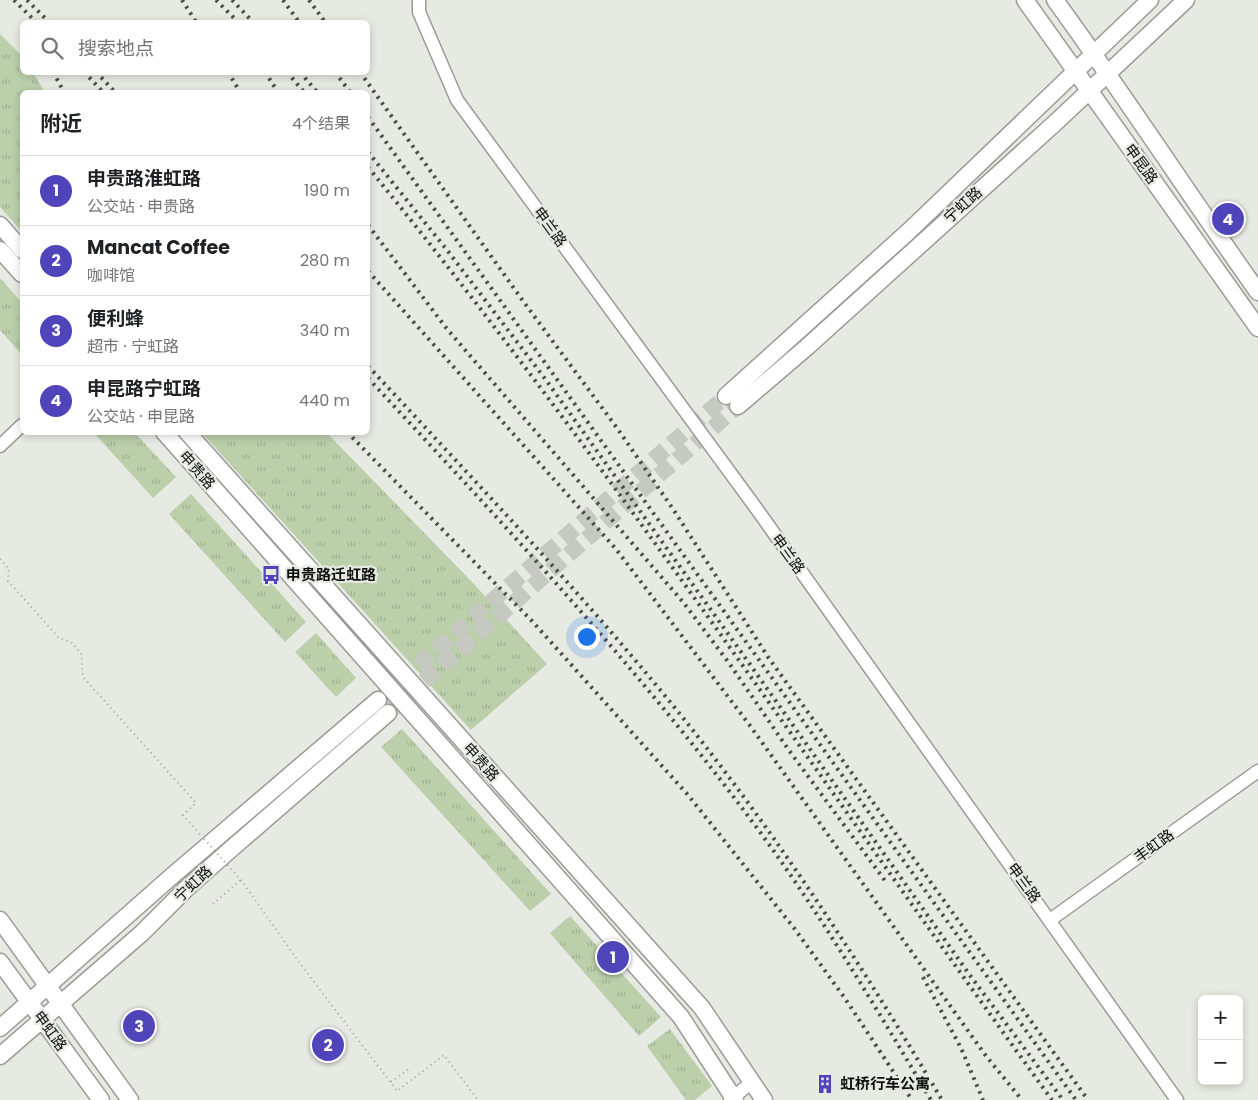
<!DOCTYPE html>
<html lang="zh">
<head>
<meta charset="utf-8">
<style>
  body { margin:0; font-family:Poppins,"Noto Sans SC",sans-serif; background:#f6f6f6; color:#202124 }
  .controls { position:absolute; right:15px; bottom:15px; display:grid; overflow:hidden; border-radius:8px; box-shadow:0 2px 8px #0003 }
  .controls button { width:45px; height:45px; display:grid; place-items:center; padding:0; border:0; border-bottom:1px solid #e0e0e0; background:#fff; color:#202124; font:25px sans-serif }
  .you { position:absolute; left:586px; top:636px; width:18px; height:18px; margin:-12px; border:4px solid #fff; border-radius:50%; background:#1a73e8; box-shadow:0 0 0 8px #1a73e833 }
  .badge { display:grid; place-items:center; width:32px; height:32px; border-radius:50%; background:#5044bb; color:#fff; font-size:16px; font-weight:700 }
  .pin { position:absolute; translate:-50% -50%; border:2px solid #fff; box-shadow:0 1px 5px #0006 }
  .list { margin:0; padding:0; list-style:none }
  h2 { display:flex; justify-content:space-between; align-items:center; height:65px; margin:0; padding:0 20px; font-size:21px }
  h2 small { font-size:16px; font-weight:400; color:#757577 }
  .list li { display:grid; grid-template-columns:32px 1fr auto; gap:15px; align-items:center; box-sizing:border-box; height:70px; padding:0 20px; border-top:1px solid #e0e0e0 }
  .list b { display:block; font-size:19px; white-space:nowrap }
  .list p { margin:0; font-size:16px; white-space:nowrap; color:#757577 }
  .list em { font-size:16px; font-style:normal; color:#757577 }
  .icon { flex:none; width:28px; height:28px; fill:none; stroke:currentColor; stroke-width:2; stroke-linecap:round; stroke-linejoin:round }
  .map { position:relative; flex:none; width:1258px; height:1100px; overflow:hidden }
  .search { position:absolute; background:#fff; box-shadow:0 2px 8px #0003; left:20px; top:20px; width:350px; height:55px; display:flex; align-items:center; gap:12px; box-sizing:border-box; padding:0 18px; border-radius:8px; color:#757577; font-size:19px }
  .panel { position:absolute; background:#fff; box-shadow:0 2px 8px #0003; left:20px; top:90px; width:350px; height:345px; border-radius:8px }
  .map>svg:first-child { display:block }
  .grass { fill:url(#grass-tufts) }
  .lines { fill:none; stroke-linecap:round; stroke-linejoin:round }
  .major-tunnel { stroke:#c6c9c2; stroke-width:16; stroke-dasharray:16 8; stroke-linecap:butt }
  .minor-casing { stroke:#989c95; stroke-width:15 }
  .major-casing { stroke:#989c95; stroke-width:19 }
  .path { stroke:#9c9f9a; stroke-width:2; stroke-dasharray:1 4; stroke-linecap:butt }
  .minor { stroke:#fff; stroke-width:12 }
  .major { stroke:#fff; stroke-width:16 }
  .rail { stroke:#4b4d49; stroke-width:4; stroke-dasharray:2.5 5; stroke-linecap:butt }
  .path-bridge { stroke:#9c9f9a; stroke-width:2; stroke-dasharray:1 4; stroke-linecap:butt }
  .labels { text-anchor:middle; stroke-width:4.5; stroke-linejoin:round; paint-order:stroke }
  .street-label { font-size:15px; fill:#0f100e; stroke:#e6eae2 }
  .poi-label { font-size:15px; font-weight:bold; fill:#0f100e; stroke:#e6eae2; text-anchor:start }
</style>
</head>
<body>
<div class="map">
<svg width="1258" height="1100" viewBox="0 0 1258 1100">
  <defs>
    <pattern id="grass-tufts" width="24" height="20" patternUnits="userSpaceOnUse" patternTransform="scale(1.25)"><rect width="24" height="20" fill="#bbcfab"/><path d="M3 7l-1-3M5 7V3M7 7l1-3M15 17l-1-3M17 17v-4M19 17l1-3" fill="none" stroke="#a0b192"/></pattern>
  </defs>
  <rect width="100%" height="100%" fill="#e6eae2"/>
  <path class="grass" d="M0,34l22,22v16l11,1 12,19h-23v140l-22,-25z
    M0,278l22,25v52l-22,-25z
    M94,433h41l41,44 -23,21z
    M202,433h125l147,151 73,80 -76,66z
    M191,494l115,128 -21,20 -116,-128z
    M316,633l40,45 -20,19 -41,-45z
    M402,729l149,165 -21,17 -149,-164z
    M570,916l91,101 -22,19 -89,-103z
    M670,1029l42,57 -17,14h-9l-39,-54z"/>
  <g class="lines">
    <path class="major-tunnel" d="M382,697l344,-301
      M388,713l350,-307"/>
    <g class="minor-casing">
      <path id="minor" d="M419,0v12l38,88 299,408 421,592
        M0,446l22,-21
        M1050,920l208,-149
        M730,1100l22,-18"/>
    </g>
    <g class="major-casing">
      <path id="major" d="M1025,0l233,328
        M1055,0c70,96 134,195 203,292
        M0,225l22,25
        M0,250l22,24
        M726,396l183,-165 241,-231
        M738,406l69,-59 248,-224 131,-123
        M164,432l517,585 54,83
        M187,432l515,576 62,92
        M0,920l130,180
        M0,962l101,138
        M0,1028l172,-152 206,-176
        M0,1056l142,-123 44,-44 45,-40 157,-136"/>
    </g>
    <path class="path" d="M0,559l9,10 -1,12 51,57 12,4 10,11 2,24 113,126 -13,12 17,19
      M213,904l28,-24
      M391,1082l19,-14"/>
    <use href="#minor" class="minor"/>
    <use href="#major" class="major"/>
    <path class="rail" d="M14,0l22,22
      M27,0l22,22
      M182,0l14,22
      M216,0l22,22
      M232,0l21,22
      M283,0l16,22
      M309,0l16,22
      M53,72l11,20
      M84,72l19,20
      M96,72l19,20
      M228,72l12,20
      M265,72l13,20
      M287,72l17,20
      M300,72l17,20
      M335,72l15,20
      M360,72l163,229 94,127 56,81 95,148 320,443
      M368,117l708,983
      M368,152l79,98 99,130 203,283 220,311 94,126
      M368,167c244,299 457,621 684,933
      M368,225l79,104 236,273 46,61 59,86 98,133
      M368,271l248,278 135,178 235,329 36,44
      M368,366c104,112 210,223 307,342 100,123 186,256 267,392
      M368,378c139,150 279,299 400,465 59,82 111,170 163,257
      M347,432l185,189 156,174 106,133 50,69 68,103
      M923,977l38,71 22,52"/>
    <path class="path-bridge" d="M204,839l37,41 58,82 98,129 47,-36 34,45"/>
  </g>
  <defs>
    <g id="bus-bare" transform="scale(1.5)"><path d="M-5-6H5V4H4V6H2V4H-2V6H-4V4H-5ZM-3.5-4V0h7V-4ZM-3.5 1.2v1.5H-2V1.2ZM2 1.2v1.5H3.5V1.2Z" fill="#5044bb" stroke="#e6eae2" stroke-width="2.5" paint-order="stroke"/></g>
    <g id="building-bare" transform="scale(1.5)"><path d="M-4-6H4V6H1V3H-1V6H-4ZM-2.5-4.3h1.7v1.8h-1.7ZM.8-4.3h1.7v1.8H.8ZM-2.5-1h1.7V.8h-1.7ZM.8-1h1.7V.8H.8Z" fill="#5044bb" stroke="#e6eae2" stroke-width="2.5" paint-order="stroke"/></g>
  </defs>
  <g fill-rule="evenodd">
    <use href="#bus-bare" x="271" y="575"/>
    <use href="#building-bare" x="825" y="1084"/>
  </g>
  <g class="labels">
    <g class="street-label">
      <text transform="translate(1141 164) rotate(54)" y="5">申昆路</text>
      <text transform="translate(963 205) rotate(-42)" y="5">宁虹路</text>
      <text transform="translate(550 227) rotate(54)" y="5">申兰路</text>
      <text transform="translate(197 470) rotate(48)" y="5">申贵路</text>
      <text transform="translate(788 554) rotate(54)" y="5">申兰路</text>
      <text transform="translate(481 762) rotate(48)" y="5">申贵路</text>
      <text transform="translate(1154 846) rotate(-36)" y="5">丰虹路</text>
      <text transform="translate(1024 883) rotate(54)" y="5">申兰路</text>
      <text transform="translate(193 884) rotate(-43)" y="5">宁虹路</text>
      <text transform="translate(50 1031) rotate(54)" y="5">申虹路</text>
    </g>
    <g class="poi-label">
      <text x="286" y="580">申贵路迁虹路</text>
      <text x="840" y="1089">虹桥行车公寓</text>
    </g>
  </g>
</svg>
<div class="controls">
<button>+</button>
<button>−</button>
</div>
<div class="you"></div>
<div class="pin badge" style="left:613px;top:957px">1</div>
<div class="pin badge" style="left:328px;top:1045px">2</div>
<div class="pin badge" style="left:139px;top:1026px">3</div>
<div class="pin badge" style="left:1228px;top:219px">4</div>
<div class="search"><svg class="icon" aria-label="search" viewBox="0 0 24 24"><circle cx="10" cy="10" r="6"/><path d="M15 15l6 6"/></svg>搜索地点</div>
<section class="panel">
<h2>附近<small>4个结果</small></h2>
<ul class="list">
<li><span class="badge">1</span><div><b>申贵路淮虹路</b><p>公交站 · 申贵路</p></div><em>190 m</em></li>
<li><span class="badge">2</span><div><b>Mancat Coffee</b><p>咖啡馆</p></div><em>280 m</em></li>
<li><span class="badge">3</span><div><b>便利蜂</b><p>超市 · 宁虹路</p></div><em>340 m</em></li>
<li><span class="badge">4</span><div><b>申昆路宁虹路</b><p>公交站 · 申昆路</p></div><em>440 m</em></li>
</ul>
</section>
</div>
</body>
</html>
